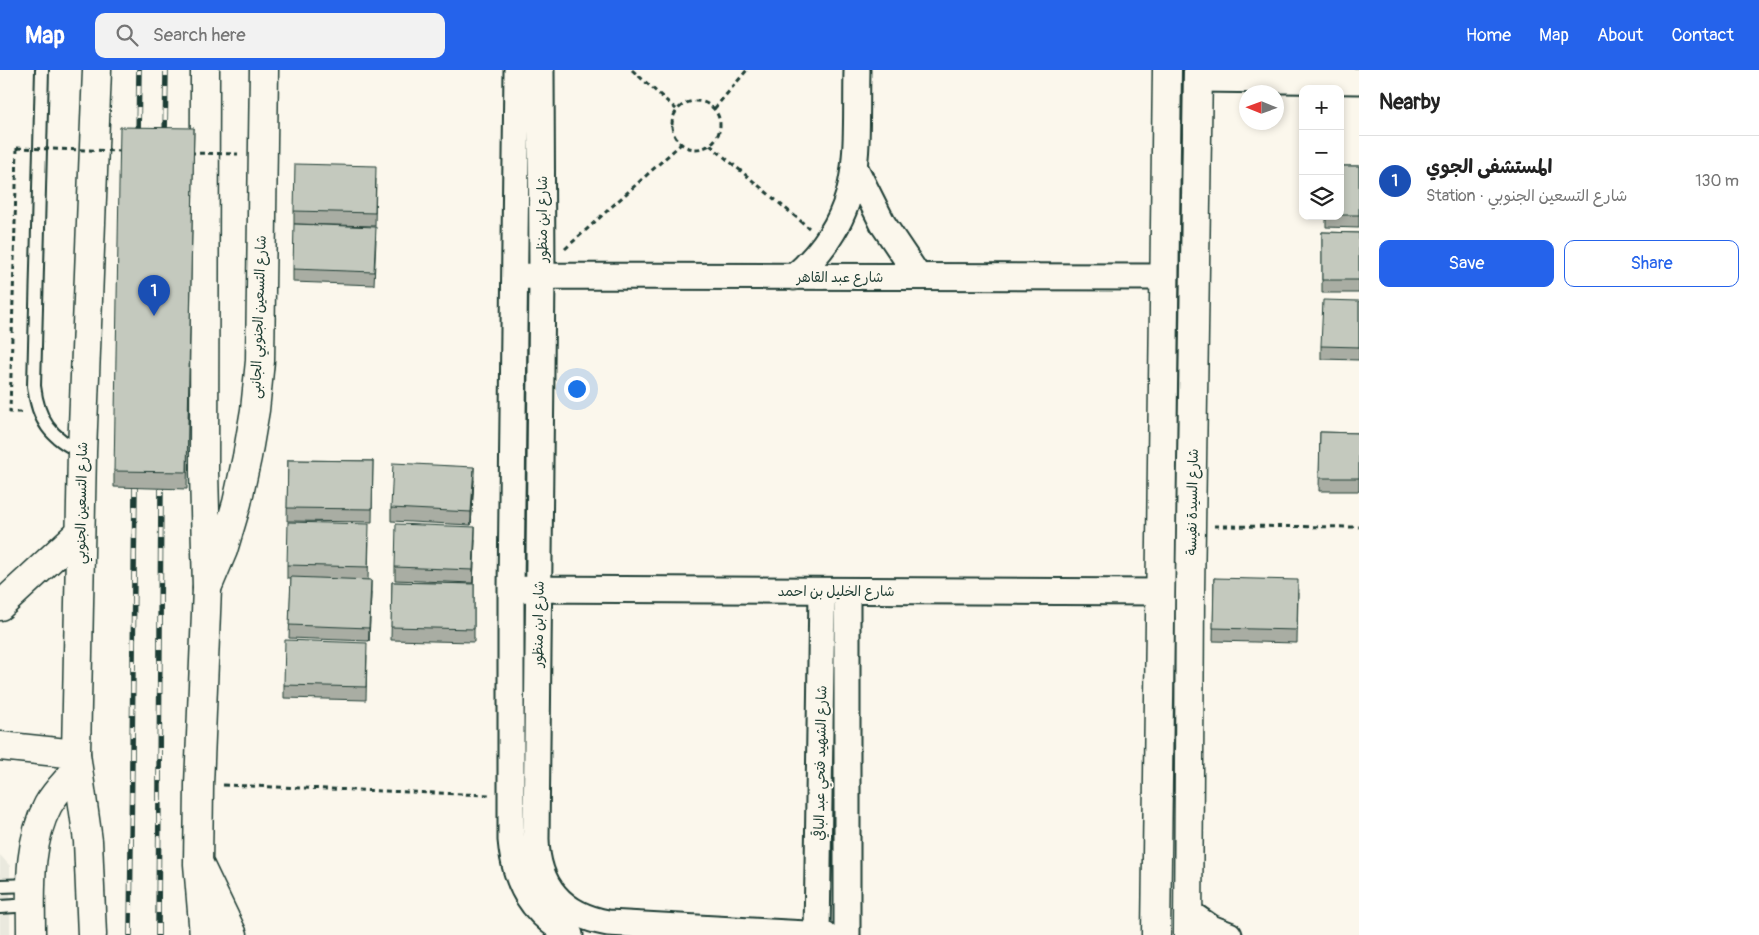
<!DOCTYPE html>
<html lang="en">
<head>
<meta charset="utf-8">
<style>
  body { margin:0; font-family:Pangolin,"Playpen Sans Arabic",sans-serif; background:#f2f2f2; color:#222 }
  .controls { position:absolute; right:15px; top:15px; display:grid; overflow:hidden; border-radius:10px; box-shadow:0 2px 8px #0003 }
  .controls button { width:45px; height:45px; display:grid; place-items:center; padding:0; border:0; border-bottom:1px solid #e0e0e0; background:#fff; color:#222; font:25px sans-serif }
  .compass { position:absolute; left:1239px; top:15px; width:45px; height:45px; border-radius:50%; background:#fff; box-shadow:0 2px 8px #0003; rotate:271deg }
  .you { position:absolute; left:576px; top:318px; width:18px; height:18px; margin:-12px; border:4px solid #fff; border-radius:50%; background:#1a73e8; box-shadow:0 0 0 8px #1a73e833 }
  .badge { display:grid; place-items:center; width:32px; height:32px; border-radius:50%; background:#2563eb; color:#fff; font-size:16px; font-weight:700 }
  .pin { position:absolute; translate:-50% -41px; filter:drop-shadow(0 1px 2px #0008) }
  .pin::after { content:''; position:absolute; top:26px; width:18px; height:15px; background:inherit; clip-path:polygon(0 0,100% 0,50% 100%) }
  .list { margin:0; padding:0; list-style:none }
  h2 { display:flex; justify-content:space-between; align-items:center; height:65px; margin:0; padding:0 20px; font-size:21px }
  h2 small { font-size:16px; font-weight:400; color:#767676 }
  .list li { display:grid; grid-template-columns:32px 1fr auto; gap:15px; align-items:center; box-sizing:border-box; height:90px; padding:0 20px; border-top:1px solid #e0e0e0 }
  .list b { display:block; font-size:19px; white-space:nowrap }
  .list p { margin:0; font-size:16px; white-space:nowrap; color:#767676 }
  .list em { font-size:16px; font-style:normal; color:#767676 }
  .actions { display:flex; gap:10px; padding:15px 20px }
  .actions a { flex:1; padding:11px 0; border:1px solid #2563eb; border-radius:10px; text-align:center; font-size:18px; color:#2563eb }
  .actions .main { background:#2563eb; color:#fff }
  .icon { flex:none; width:28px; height:28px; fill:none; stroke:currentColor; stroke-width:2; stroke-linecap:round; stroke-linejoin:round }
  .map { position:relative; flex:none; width:1359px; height:865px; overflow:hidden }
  header { display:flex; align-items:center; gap:30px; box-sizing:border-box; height:70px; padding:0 25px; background:#2563eb; color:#fff }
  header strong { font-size:24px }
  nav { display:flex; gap:28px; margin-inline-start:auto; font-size:18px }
  .search { width:350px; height:45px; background:#f2f2f2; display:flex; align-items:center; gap:12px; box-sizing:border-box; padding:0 18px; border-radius:10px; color:#767676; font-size:19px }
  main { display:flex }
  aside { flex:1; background:#fff }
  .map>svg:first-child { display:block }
  .built { fill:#eae9de }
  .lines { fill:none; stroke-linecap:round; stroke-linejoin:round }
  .service-casing { stroke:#1f3d34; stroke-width:16 }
  .minor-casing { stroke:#1f3d34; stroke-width:29 }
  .tertiary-casing { stroke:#1f3d34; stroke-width:31 }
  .secondary-casing { stroke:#1f3d34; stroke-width:31 }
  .trunk-casing { stroke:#1f3d34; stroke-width:31 }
  .path { stroke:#1f3d34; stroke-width:3; stroke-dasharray:5 4; stroke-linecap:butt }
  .service { stroke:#fbf7ec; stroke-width:12 }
  .minor { stroke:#fbf7ec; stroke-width:25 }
  .tertiary { stroke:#fbf7ec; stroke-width:28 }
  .secondary { stroke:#fbf7ec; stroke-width:28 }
  .trunk { stroke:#fbf7ec; stroke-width:28 }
  .rail-casing { stroke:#1f3d34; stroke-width:5.5 }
  .rail { stroke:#fbf7ec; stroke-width:4; stroke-dasharray:11; stroke-linecap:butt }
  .path-bridge { stroke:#1f3d34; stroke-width:3; stroke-dasharray:5 4; stroke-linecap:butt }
  .wall { fill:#a9ada3; stroke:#1f3d34 }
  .shaded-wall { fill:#898d85; stroke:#1f3d34 }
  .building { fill:#c4c9be; stroke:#1f3d34 }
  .labels { text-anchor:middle; stroke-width:4; stroke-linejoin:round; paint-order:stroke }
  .street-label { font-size:14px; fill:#1f3d34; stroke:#fbf7ec }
</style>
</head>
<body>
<header>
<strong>Map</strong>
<div class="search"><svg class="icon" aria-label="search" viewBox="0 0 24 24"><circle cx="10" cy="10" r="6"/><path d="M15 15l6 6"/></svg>Search here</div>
<nav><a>Home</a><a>Map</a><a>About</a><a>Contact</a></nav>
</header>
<main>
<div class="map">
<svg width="1359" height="865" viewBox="0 0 1359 865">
  <rect width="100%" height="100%" fill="#fbf7ec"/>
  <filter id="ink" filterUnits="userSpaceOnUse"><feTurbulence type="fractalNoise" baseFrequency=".02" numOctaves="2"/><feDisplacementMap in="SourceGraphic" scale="10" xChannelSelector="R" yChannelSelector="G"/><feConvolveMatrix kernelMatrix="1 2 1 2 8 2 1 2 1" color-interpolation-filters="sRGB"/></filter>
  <g filter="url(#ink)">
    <path class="built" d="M0,785l10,11v69h-10z"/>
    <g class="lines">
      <g class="service-casing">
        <path id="service" d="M42,0l-8,316c4,34 16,52 48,66
          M0,816l32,-1
          M0,837l32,-2"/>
      </g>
      <g class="minor-casing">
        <path id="minor" d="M517,0l-6,519v251c4,44 20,72 59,95
          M541,0l1,206 -6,563c1,47 26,76 72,84l217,12
          M1199,9l160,2
          M855,98l28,56 35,52
          M526,206l639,1
          M794,207c72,-63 61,-121 63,-207
          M521,519l640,3
          M1188,842l23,16 18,7
          M817,865l5,-344
          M847,865v-344"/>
      </g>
      <g class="tertiary-casing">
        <path id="tertiary" d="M207,518l16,-38 14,-47 10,-46 8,-47 5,-49 4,-291
          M0,536l80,-74
          M0,676l76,8
          M31,865c0,-42 -4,-91 17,-130 7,-13 19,-24 29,-36
          M1156,865l11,-865
          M1188,865l2,-343 8,-522"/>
      </g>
      <g class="secondary-casing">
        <path id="secondary" d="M199,794l34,71"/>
      </g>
      <g class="trunk-casing">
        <path id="trunk" d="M92,865l-4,-94 -12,-87 6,-302 15,-382
          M204,865l-6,-71 1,-79 8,-197 -3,-116 1,-402"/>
      </g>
      <path class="path" d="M632,0l45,40
        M672 55a24 24 0 1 1 48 0a24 24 0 1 1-48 0Z
        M714,39l33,-39
        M710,75l99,83
        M17,78l-7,264h13
        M565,179l116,-105
        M1214,456l145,1
        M223,715l266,10"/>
      <use href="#service" class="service"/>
      <use href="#minor" class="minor"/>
      <use href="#tertiary" class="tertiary"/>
      <use href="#secondary" class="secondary"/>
      <use href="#trunk" class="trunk"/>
      <g class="rail-casing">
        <path id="rail" d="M138,70l1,-70
          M165,72l1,-72
          M130,865l5,-447
          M158,865l3,-447"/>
      </g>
      <use href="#rail" class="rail"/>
      <path class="path-bridge" d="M17,78l106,3
        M190,83l48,1"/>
    </g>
    <path class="wall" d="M194,58l-7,361 -73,-2v-16z
      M1340,96h19v62l-33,-1v-11h14z
      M376,109l-1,47 -81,-2v-13z
      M1322,162l37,1v60h-37z
      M376,170l-2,45 -81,-3v-13z
      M1359,231v59l-38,-1v-13z
      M1320,362l39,1v58h-40z
      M288,390l85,1 -1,61 -85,-1z
      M474,410l-3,45 -80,-4v-13z
      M369,467l-1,43 3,13 -2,48 -80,-3 2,-60h-4v-13z
      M475,470l-2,43 -78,-3v-13z
      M1214,508l84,15 -1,50 -84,-2z
      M392,512l82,2v58l-83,-2z
      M367,586l-1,44 -82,-2v-13z"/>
    <path class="shaded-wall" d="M474,397v13l-3,45v-13z
      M475,457v13l-2,43v-13z
      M371,510v13l-2,48v-13z"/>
    <path class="building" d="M120,57l74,1 -7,344 -73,-1z
      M295,94l81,2 -1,47 -81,-2z
      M1340,96h19v49h-19z
      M294,154l82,3 -2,45 -81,-3z
      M1322,162l37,1v47h-37z
      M1323,230l36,1v46l-38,-1z
      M1320,362l39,1v45h-40z
      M288,390l85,1 -1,48 -85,-1z
      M393,393l81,4 -3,45 -80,-4z
      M288,452l81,2 -1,43 -81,-2z
      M396,454l79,3 -2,43 -78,-3z
      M291,507l80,3 -2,48 -80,-3z
      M1214,508l84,2 -1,50 -84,-2z
      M392,512l82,2v45l-83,-2z
      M285,570l82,3 -1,44 -82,-2z"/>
  </g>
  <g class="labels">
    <g class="street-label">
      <text transform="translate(542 149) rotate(-90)" y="5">شارع ابن منظور</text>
      <text x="840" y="212">شارع عبد القاهر</text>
      <text transform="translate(258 247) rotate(-88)" y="5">شارع التسعين الجنوبي الجانبى</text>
      <text transform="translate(1192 432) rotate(-89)" y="5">شارع السيدة نفيسة</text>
      <text transform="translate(81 433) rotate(-89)" y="5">شارع التسعين الجنوبي</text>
      <text x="836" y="526">شارع الخليل بن احمد</text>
      <text transform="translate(538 554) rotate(-89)" y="5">شارع ابن منظور</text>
      <text transform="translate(820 693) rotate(-89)" y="5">شارع الشهيد فتحي عبد الباقي</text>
    </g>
  </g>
</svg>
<div class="controls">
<button>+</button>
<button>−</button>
<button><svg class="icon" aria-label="layers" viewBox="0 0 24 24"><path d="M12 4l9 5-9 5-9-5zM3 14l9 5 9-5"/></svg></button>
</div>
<svg class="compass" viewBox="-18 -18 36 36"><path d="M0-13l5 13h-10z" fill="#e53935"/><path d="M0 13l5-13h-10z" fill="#767676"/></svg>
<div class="you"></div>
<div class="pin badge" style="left:154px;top:246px;background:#1a4fb4">1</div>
</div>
<aside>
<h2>Nearby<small></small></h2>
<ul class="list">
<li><span class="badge" style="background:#1a4fb4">1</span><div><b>المستشفى الجوي</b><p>Station · شارع التسعين الجنوبي</p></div><em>130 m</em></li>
</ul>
<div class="actions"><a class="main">Save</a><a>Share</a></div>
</aside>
</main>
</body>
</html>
